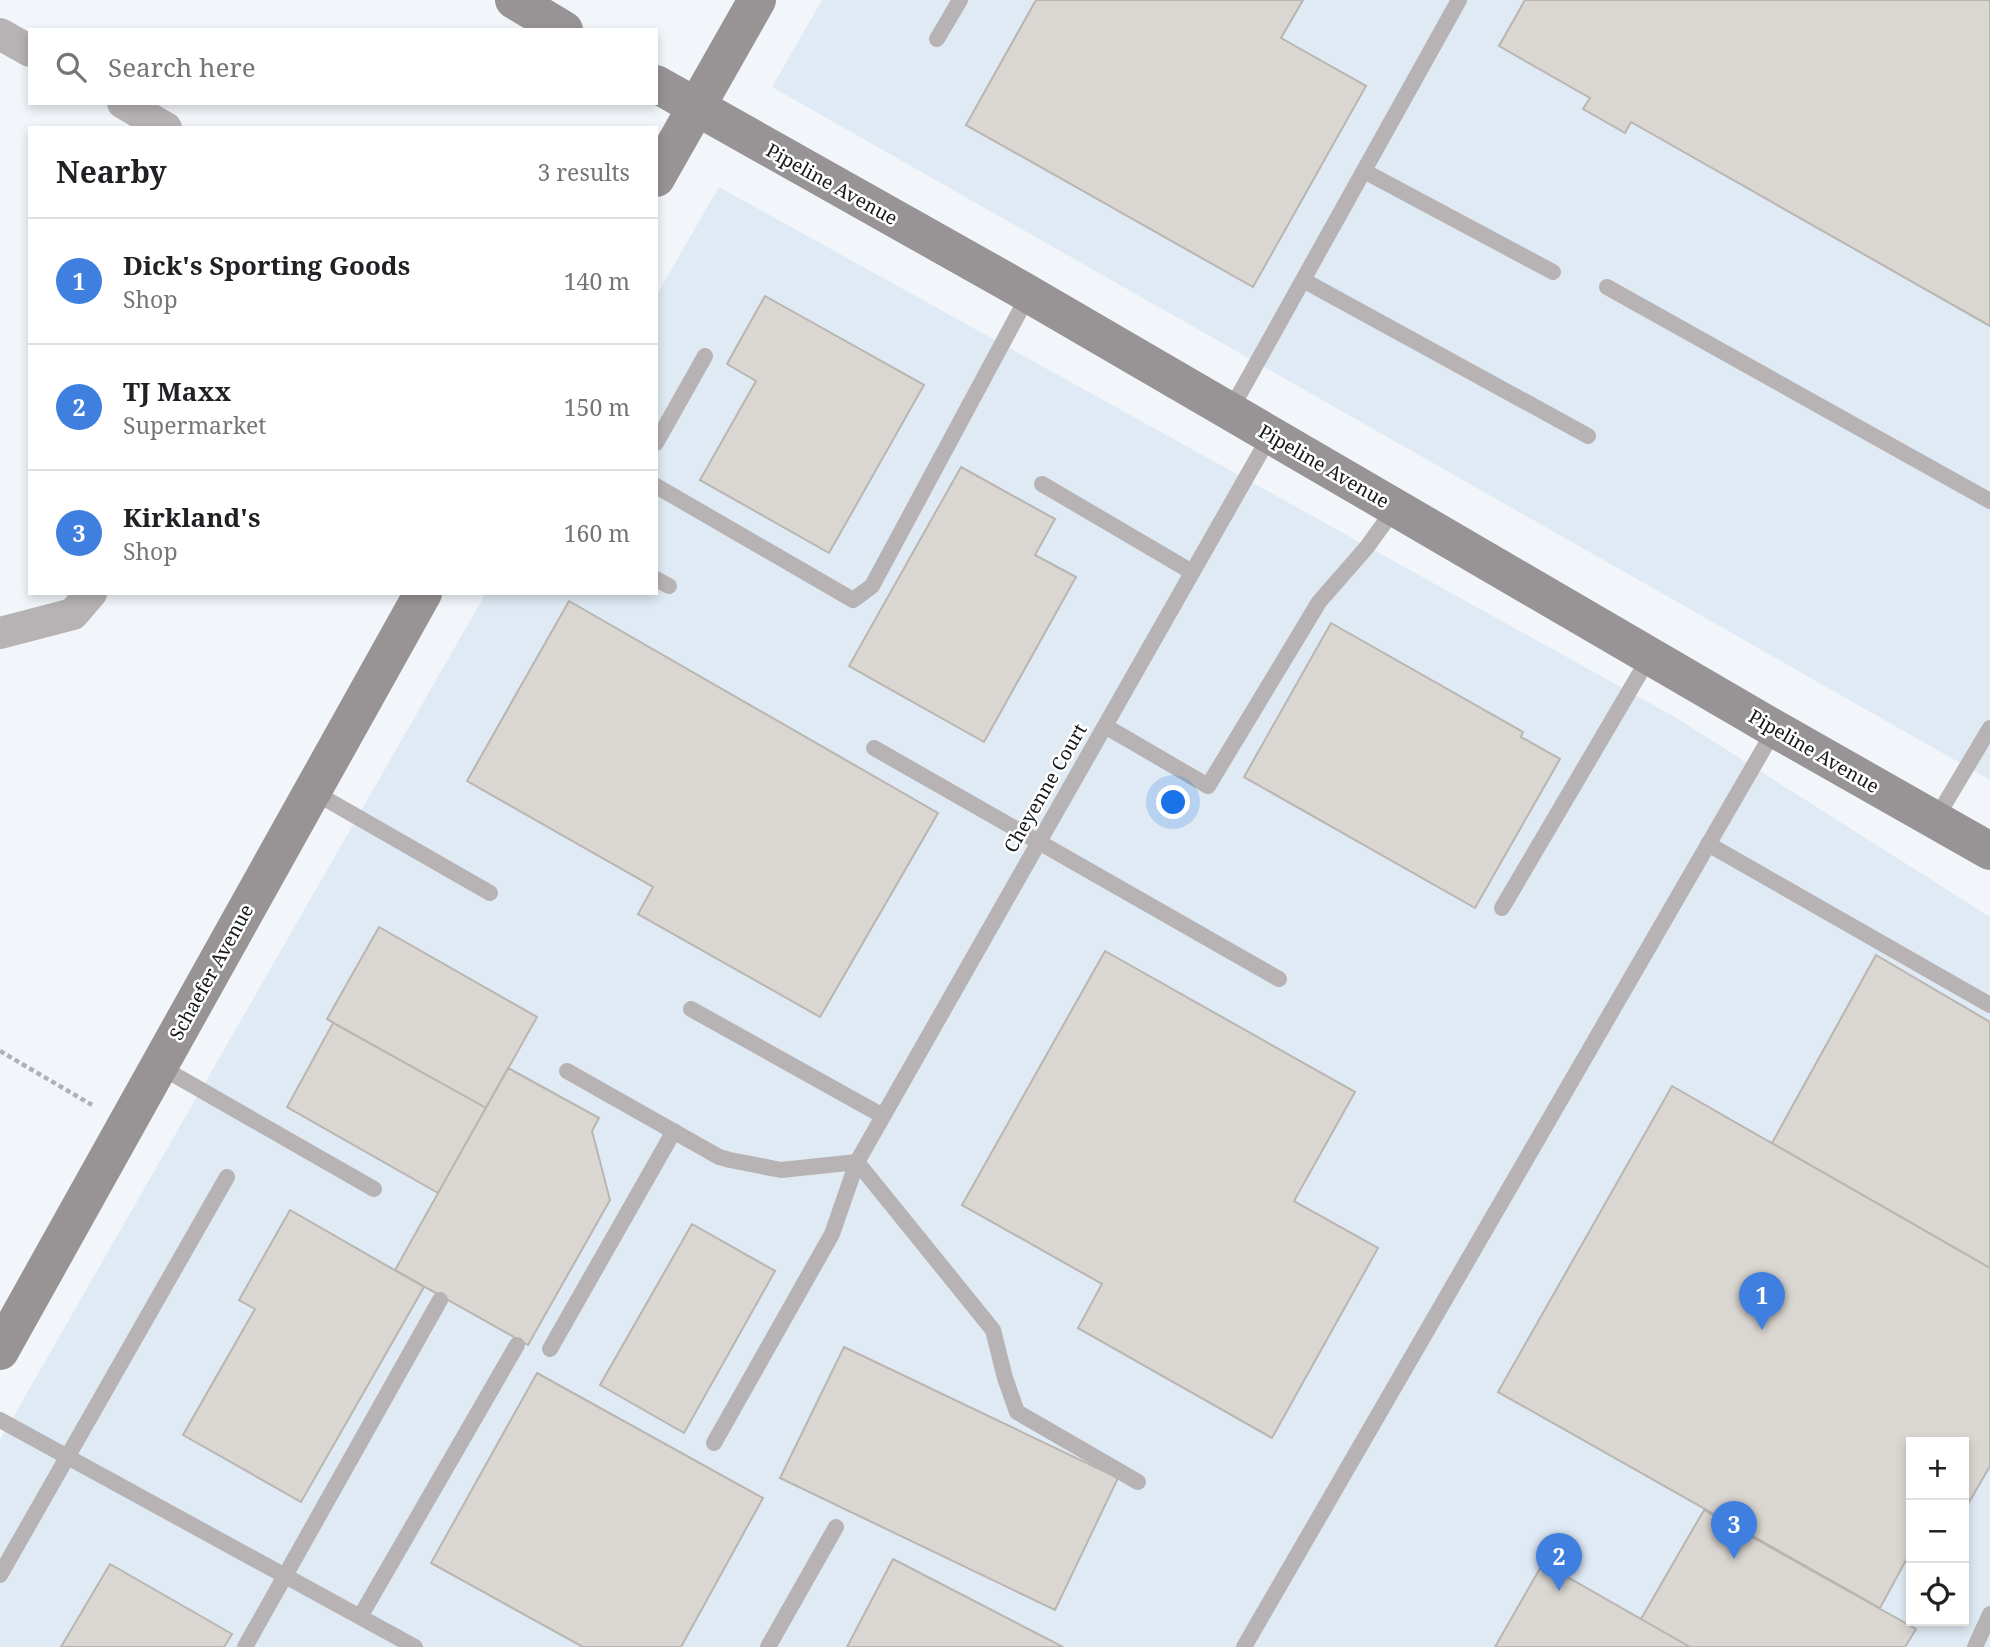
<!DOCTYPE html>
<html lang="en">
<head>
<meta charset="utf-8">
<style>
  body { margin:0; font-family:"Noto Serif",serif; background:#f6f6f6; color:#202124 }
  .controls { position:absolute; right:21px; bottom:21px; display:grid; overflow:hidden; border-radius:0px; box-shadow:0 4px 10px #0003 }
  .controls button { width:63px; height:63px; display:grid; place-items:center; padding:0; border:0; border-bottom:2px solid #e0e0e0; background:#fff; color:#202124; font:35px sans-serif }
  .you { position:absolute; left:1174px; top:803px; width:24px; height:24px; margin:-18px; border:5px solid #fff; border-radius:50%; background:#1a73e8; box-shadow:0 0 0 10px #1a73e833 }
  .badge { display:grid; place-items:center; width:46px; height:46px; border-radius:50%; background:#b45309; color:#fff; font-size:23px; font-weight:700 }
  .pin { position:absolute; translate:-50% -58px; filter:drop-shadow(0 2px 4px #0008) }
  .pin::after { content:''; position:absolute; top:37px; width:24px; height:21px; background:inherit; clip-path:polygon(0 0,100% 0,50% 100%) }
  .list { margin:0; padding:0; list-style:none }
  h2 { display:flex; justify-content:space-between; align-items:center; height:91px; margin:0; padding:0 28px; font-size:30px }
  h2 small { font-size:23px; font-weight:400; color:#757577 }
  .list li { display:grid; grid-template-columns:46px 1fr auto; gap:21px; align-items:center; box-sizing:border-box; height:126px; padding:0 28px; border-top:2px solid #e0e0e0 }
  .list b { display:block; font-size:26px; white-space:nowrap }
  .list p { margin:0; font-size:23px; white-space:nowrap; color:#757577 }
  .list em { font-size:23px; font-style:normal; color:#757577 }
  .icon { flex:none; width:38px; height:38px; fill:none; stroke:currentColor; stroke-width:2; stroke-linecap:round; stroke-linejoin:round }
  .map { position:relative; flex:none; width:1990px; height:1647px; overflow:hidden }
  .search { position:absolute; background:#fff; box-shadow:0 4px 10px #0003; left:28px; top:28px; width:630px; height:77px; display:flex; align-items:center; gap:18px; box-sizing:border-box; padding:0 24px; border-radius:0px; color:#757577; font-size:26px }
  .panel { position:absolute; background:#fff; box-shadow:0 4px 10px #0003; left:28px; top:126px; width:630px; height:469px; border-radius:0px }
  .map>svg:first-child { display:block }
  .built { fill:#dfeaf4; fill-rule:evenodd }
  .building { fill:#dad6d1; stroke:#b9b5b0; stroke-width:2 }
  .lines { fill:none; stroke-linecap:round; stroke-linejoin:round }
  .path { stroke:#aeb1b5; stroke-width:4.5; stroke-dasharray:5 3.5; stroke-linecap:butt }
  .lane { stroke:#b7b3b4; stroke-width:16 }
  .street { stroke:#b7b3b4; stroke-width:32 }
  .secondary { stroke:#989394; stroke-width:38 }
  .labels { text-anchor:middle; stroke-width:5; stroke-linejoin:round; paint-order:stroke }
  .street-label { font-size:19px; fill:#17181a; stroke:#fff }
</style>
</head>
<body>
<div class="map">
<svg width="1990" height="1647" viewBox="0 0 1990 1647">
  <rect width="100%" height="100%" fill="#f2f6fb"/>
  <path class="built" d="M822,0h1168v780l-1218,-693z
    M719,187l956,530 315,200v730h-1990v-207l486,-847h170v-297zM1911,1442h53v179h-53z"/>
  <path class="building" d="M1036,0h267l-22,38 85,48 -113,201 -287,-162z
    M1525,0h465v326l-359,-204 -6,11 -42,-24 7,-11 -91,-52z
    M765,296l159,89 -95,168 -129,-73 56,-99 -29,-17z
    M961,467l94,52 -20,36 41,22 -92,165 -135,-76z
    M569,601l369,212 -118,204 -182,-103 15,-27 -186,-106z
    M1331,623l192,109 -2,5 39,22 -85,149 -231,-131z
    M379,927l158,90 -51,91 -159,-89z
    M1105,951l250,141 -61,109 84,47 -106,190 -194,-110 24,-44 -140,-79z
    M1876,955l114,67v246l-218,-125z
    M333,1023l153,85 -48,85 -151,-86z
    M508,1068l91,50 -7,13 18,69 -82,145 -133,-75z
    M1672,1086l318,182v198l-26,45v-69h-53v109l-31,57 -382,-216z
    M290,1210l134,77 -123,215 -118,-67 72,-126 -16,-9z
    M692,1224l83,47 -91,162 -84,-48z
    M844,1347l274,131 -63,132 -275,-132z
    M537,1373l226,125 -82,149h-98l-152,-84z
    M1704,1510l212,119 -11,18h-215l-49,-28z
    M893,1559l170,88h-216z
    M1543,1563l147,84h-195z
    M110,1564l122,70 -8,13h-163z"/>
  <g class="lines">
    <path class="path" d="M0,1051l92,54"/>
    <path class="lane" d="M937,39l23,-39
      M1364,171l189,101
      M1303,280l285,156
      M1607,287l383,214
      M1230,411l229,-411
      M656,443l49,-87
      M1042,484l150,88
      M656,486l197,114 19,-14 157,-292
      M656,579l13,7
      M1105,726l103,60 111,-184 48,-55 28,-39
      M874,748l405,231
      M312,791l178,102
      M1935,820l55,-92
      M1708,844l282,161
      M1502,908l148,-252
      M691,1009l192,107
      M159,1066l215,123
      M567,1071l152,86 11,3 51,10 76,-8
      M857,1162l136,168 12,48 12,34 121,70
      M550,1349l124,-218
      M0,1420l415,227
      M714,1443l118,-209 25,-72 414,-728
      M0,1575l227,-398
      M360,1617l157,-272
      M245,1647l195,-347
      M768,1647l68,-120
      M1244,1647l531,-918
      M1975,1647l15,-33"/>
    <path class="street" d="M0,34l30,17
      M123,103l43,25
      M0,633l73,-19 18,-21"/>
    <path class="secondary" d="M514,0l50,30
      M656,84l364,205 755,440 215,122
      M656,178l101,-178
      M0,1351l423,-758"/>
  </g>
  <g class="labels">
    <g class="street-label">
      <text transform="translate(832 184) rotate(29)" y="7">Pipeline Avenue</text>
      <text transform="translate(1324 466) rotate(30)" y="7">Pipeline Avenue</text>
      <text transform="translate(1814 751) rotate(30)" y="7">Pipeline Avenue</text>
      <text transform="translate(1045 788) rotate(-60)" y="7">Cheyenne Court</text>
      <text transform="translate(211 972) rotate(-61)" y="7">Schaefer Avenue</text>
    </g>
  </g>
</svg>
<div class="controls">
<button>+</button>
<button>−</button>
<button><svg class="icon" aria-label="locate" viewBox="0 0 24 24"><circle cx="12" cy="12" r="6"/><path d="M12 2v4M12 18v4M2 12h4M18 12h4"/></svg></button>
</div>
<div class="you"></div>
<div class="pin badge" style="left:1762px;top:1330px;background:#3f7fe0">1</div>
<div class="pin badge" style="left:1559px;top:1591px;background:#3f7fe0">2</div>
<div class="pin badge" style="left:1734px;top:1559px;background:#3f7fe0">3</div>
<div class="search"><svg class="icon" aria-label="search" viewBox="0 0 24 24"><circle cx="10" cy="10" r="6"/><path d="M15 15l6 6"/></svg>Search here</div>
<section class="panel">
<h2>Nearby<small>3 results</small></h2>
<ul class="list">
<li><span class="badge" style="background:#3f7fe0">1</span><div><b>Dick's Sporting Goods</b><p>Shop</p></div><em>140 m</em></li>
<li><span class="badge" style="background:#3f7fe0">2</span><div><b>TJ Maxx</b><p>Supermarket</p></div><em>150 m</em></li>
<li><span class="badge" style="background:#3f7fe0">3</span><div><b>Kirkland's</b><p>Shop</p></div><em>160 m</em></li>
</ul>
</section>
</div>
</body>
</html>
